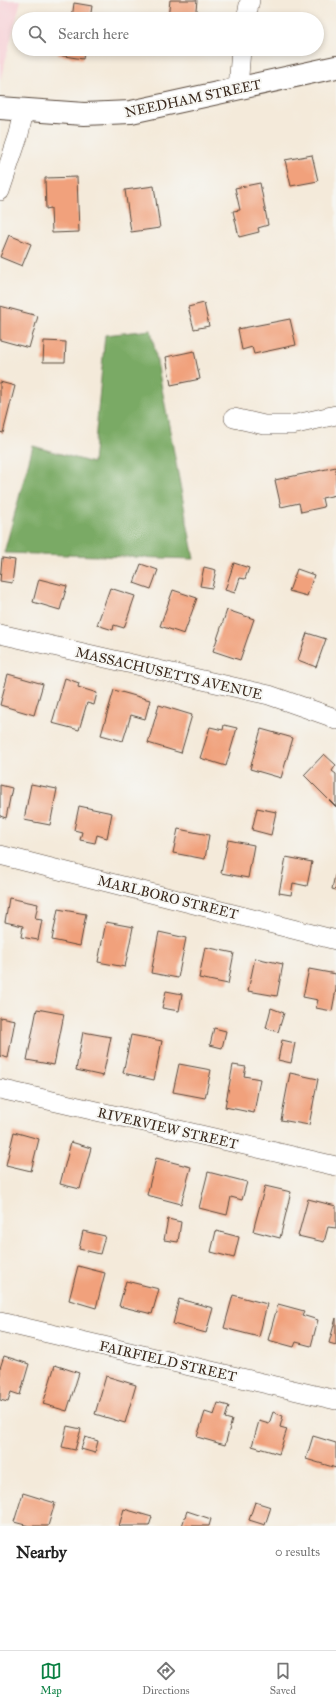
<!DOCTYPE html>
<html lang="en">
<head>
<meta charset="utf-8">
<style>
  body { margin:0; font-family:"IM FELL Great Primer",serif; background:#f6f6f6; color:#222 }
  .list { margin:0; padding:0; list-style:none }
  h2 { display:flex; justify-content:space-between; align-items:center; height:52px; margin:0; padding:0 16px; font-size:17px }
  h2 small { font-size:13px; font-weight:400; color:#767676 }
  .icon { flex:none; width:22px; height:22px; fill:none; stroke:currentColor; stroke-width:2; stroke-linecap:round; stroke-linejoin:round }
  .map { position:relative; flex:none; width:336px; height:1526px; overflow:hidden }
  .search { position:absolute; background:#fff; box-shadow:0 2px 6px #0003; left:12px; right:12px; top:12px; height:44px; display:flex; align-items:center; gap:10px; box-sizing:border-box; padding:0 14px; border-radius:22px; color:#767676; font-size:15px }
  .sheet { height:124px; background:#fff }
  nav { display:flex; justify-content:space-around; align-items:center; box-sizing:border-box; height:56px; border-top:1px solid #e0e0e0; background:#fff; font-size:11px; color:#767676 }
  nav a { display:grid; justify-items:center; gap:2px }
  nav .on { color:#0b8043 }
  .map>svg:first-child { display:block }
  .built { fill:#f7cfd5 }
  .forest { fill:#7aaa65; stroke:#5a6a42 }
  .building { fill:#f1a17b }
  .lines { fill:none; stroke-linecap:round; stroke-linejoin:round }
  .street-casing { stroke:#57473a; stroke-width:20 }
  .secondary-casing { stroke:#57473a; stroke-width:24 }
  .street { stroke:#fff; stroke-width:19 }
  .secondary { stroke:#fff; stroke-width:22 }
  .labels { text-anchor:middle; stroke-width:4; stroke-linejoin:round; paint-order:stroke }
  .street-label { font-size:14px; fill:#3b2a1e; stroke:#f6f6f2 }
</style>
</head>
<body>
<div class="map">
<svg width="336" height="1526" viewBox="0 0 336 1526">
  <rect width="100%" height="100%" fill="#f6f6f2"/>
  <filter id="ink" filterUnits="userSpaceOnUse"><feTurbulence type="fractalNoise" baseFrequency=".025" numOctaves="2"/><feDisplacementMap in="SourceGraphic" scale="8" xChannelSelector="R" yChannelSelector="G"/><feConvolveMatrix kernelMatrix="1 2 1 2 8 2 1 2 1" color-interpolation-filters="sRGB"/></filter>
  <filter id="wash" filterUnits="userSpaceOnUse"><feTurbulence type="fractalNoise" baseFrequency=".012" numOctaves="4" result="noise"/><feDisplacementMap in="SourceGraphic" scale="16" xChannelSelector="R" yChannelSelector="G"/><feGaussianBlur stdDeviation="0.9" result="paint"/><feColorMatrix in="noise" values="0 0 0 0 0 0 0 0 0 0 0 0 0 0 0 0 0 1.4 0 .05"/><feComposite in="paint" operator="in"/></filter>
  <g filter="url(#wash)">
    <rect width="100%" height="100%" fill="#f4eada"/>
    <path class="built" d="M0,0h21l-21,81z"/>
    <path class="forest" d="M151,330l43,229 -190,-6 29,-107 60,17 12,-128z"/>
    <g id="blocks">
      <path class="building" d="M170,0h27l-2,19h-27z
        M74,3l18,3 -2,13h-18z
        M59,49h26l-2,10 -25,-4z
        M312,155l6,26 -27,5 -6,-26z
        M77,177l2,55 -27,1 -1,-25 -5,1 -1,-31z
        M260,183l8,42 -10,3 1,4 -20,5 -6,-26 7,-1 -5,-22z
        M154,186l6,42 -29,4 -6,-42z
        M9,235l22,9 -9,22 -22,-9z
        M204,303l5,23 -15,3 -6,-22z
        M0,306l38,10 -9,32 -29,-8z
        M290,319l6,26 -42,9 -2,-7 -10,3 -4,-21z
        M44,341l22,1 -1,20h-22z
        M194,351l6,28 -29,6 -5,-28z
        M0,382l15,4 -12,47 -3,-1z
        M336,467v28l-14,3 2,9 -23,5 -2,-9 -18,4 -6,-27z
        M2,558l13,2 -3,23 -12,-2z
        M234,563l15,5 -4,11 -5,-1 -5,15 -10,-3z
        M141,564l17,6 -7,19 -17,-6z
        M204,567l12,3 -4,18 -12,-2z
        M297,569l17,6 -7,21 -18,-5z
        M39,579l28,7 -7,24 -27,-8z
        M110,588l25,8 -11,32 -10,-3 -1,5 -16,-5z
        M173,590l24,8 -13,36 -24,-8z
        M227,610l27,9 -14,41 -27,-9z
        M307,633l19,6 -10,28 -18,-7z
        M8,674l35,10 -9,31 -34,-10z
        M65,678l14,5 -1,4 19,6 -3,12 -7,-2 -8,27 -27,-7z
        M114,690l36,10 -5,19 -14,-4 -8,26 -22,-6z
        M159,705l33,10 -11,38 -33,-10z
        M224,725l13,3 -11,38 -26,-8 10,-31 13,3z
        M261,729l32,9 -12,40 -31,-9z
        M324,754l12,11 -4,6 4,3v33l-32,-32z
        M31,784l26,5 -7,36 -26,-5z
        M0,785l12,3 -6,30 -6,-2z
        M79,806l33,7 -5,25 -10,-3 -2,8 -15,-3 2,-8 -8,-2z
        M257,808l19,4 -5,23 -19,-5z
        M178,829l31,6 -4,24 -32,-6z
        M228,840l26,5 -6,33 -27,-5z
        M286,857l26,5 -5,24 -14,-3 -2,12 -12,-2z
        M335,875h1v15l-4,-1z
        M9,898l29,6 -3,15 7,1 -4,20 -17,-3 2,-11 -18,-4z
        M58,909l28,5 -6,32 -28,-6z
        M106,922l27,5 -8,40 -27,-5z
        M159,932l27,6 -8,40 -27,-5z
        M205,947l29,6 -6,31 -29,-6z
        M255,958l28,6 -6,32 -29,-5z
        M309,969l27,5v15l-4,22 -16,-3 2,-8 -15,-3z
        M166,991l16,3 -3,17 -17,-3z
        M271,1008l13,5 -6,19 -12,-4z
        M37,1009l27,5 -10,51 -27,-5z
        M0,1017l15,3 -7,38 -8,-2z
        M214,1028l12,3 -4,17 -12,-3z
        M83,1032l28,5 -8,39 -27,-6z
        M131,1035l31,6 -8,39 -31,-7z
        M282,1040l13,3 -4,20 -13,-3z
        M179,1064l32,6 -6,28 -32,-6z
        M233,1065l13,2 -2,9 16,3 -6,34 -29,-6z
        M290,1073l28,6 -9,46 -28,-5z
        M14,1132l25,7 -8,32 -25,-6z
        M71,1142l20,6 -11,41 -20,-5z
        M156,1158l35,9 -10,37 -34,-9z
        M208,1172l39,10 -5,18 -11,-3 -4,18 -28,-7z
        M265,1186l26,6 -11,46 -27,-7z
        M308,1199l28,7v22l-8,-1 -4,15 -26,-6z
        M168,1219l13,3 -3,20 -14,-2z
        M83,1231l22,5 -5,18 -21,-5z
        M216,1231l23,6 -5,21 -23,-6z
        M78,1266l27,7 -9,35 -27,-8z
        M126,1281l33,8 -7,25 -33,-8z
        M233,1295l34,9 -8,33 -35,-9z
        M179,1299l34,9 -7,25 -33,-9z
        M278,1304l26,7 -2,4 16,5 -7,26 -15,-4 -2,5 -26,-7z
        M336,1318v27l-7,-2z
        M4,1356l25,8 -9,31 -9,-3 -3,10 -8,-2v-32z
        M55,1365l24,8 -12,38 -24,-7z
        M106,1376l30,9 -11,38 -30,-9z
        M218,1403l11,3 -4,12 7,2 -7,25 -28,-8 8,-25 9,3z
        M273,1412l10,4 -3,11 7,2 -8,25 -27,-8 7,-25 10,3z
        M67,1426l14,3 -6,21 -13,-3z
        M313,1436l23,7v25l-30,-9z
        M85,1437l13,4 -3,12 -14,-4z
        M23,1493l32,10 -7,23h-19l-15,-4z
        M255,1502l16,5 -6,18 -16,-5z
        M124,1509l28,8 -3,9h-30z
        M187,1511l24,8 -2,7h-27z"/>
    </g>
  </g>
  <g filter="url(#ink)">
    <use href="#blocks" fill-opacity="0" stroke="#57473a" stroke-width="1"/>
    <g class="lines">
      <g class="street-casing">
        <path id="street" d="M246,19l4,-19
          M238,89l3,-40
          M0,191l19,-57 5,-23
          M234,418l30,7h28l44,-10
          M0,634l269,61 60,21 7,4
          M0,855l336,85
          M0,1089l336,77
          M0,1322l336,78"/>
      </g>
      <g class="secondary-casing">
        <path id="secondary" d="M0,108l84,6 47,-2 205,-45"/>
      </g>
      <use href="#street" class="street"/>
      <use href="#secondary" class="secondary"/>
    </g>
  </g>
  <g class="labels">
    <g class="street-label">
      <text transform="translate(193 98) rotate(-12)" y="5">NEEDHAM STREET</text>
      <text transform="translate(169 673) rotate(13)" y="5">MASSACHUSETTS AVENUE</text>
      <text transform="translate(168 897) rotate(14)" y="5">MARLBORO STREET</text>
      <text transform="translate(168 1128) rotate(13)" y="5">RIVERVIEW STREET</text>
      <text transform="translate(168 1361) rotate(13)" y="5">FAIRFIELD STREET</text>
    </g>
  </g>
</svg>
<div class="search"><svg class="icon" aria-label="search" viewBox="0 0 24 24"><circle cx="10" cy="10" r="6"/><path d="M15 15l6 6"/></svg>Search here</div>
</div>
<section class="sheet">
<h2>Nearby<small>0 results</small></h2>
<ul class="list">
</ul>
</section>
<nav>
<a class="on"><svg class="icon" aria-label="map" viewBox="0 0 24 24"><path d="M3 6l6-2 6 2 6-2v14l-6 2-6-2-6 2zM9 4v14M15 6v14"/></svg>Map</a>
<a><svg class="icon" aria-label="directions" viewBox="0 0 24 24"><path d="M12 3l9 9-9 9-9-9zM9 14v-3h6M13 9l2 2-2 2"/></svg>Directions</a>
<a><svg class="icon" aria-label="saved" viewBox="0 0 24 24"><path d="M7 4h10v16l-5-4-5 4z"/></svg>Saved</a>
</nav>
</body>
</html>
